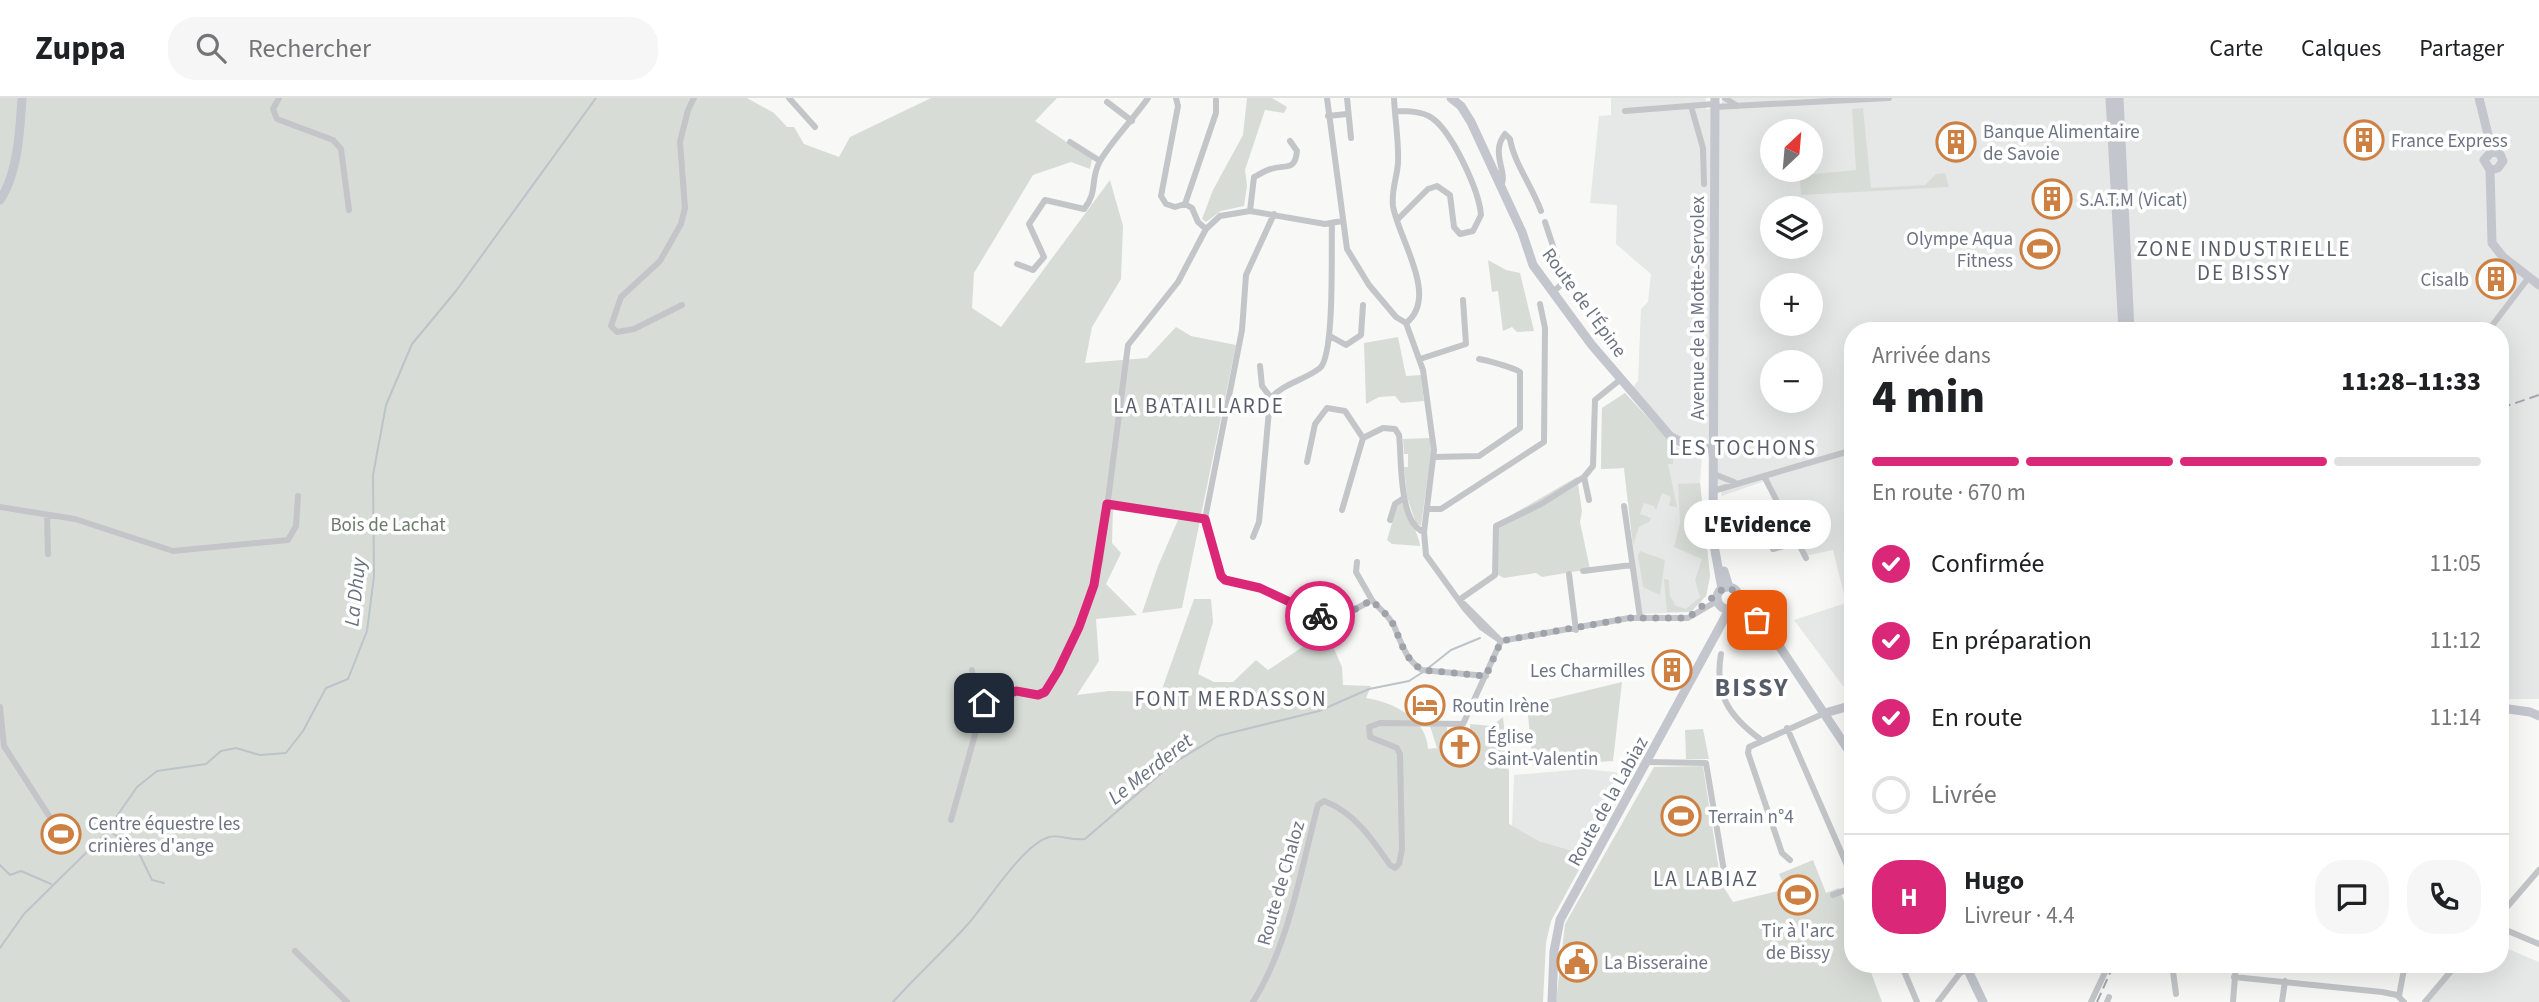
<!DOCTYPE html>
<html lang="fr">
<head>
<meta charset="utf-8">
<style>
	body { margin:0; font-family:"Source Sans 3",sans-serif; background:#f6f6f6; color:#202124; height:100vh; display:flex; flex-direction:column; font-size:26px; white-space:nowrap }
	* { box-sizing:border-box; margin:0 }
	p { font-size:23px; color:#757577 }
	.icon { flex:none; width:38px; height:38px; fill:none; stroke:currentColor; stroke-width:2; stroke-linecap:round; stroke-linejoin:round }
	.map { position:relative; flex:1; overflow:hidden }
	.details { position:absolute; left:1844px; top:224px; width:665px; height:651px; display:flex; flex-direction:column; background:#fff; border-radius:28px; box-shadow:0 7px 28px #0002 }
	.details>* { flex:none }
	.needle { width:46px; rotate:26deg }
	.tools { position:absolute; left:1760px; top:21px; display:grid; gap:14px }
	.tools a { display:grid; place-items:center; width:63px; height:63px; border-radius:50%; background:#fff; box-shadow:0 7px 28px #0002; font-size:35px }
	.pin { position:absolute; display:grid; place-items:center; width:60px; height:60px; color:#fff; margin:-30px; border-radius:14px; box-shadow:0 4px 10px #0006 }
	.courier { position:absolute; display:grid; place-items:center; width:70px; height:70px; margin:-35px; border:5px solid #db2777; border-radius:50%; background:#fff; color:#222; box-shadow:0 2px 9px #0007 }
	.bubble { position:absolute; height:49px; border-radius:24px; background:#fff; box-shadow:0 7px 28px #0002; font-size:23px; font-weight:800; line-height:49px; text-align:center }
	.headline em { font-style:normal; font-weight:800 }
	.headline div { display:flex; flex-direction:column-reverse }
	.headline { display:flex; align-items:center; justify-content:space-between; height:119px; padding:0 28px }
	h1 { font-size:46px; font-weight:800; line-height:52px }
	.bar { display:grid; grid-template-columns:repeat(4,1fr); gap:10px 7px; align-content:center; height:84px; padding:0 28px }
	.bar i { height:9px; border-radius:5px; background:#e0e0e0 }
	.bar .selected { background:#db2777 }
	.bar p { grid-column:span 4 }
	.line { display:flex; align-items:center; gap:18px; padding:0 28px; border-top:2px solid #e0e0e0 }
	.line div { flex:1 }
	.round { display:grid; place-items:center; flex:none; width:74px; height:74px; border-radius:28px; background:#f6f6f6 }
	ol { padding:0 28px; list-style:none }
	li { display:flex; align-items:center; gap:21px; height:77px }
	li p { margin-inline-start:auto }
	li .icon { padding:7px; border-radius:50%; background:#db2777; color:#fff; stroke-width:4 }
	li:last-child { color:#757577 }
	li i { width:38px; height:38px; border:4px solid #e0e0e0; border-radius:50% }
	header { display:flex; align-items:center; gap:42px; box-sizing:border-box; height:98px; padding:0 35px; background:#fff; border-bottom:2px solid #e0e0e0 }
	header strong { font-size:33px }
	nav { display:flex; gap:38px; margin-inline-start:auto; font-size:24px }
	.search { width:490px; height:63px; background:#f6f6f6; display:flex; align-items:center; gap:18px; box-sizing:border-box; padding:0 24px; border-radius:28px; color:#757577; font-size:26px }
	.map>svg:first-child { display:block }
	.built { fill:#e6e7e7; fill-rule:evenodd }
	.green { fill:#d7ddd6 }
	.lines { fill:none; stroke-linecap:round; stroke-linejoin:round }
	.stream { stroke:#bcc3c9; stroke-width:2 }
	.street { stroke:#c3c5c9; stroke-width:6 }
	.secondary { stroke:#c3c6cd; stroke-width:9 }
	.rail { stroke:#a4a8ae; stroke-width:2; stroke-dasharray:10 5; stroke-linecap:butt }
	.done { stroke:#9da2ab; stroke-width:7; stroke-dasharray:0 12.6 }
	.route { stroke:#db2777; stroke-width:9 }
	.labels { text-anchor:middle; stroke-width:7; stroke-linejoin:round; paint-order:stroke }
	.poi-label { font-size:19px; fill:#6c7483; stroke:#fff; text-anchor:start }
	.street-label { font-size:19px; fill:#6c7483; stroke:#fff }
	.park-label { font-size:19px; fill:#6a7b6a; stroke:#fff }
	.neighbourhood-label { font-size:21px; letter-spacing:2px; fill:#585e69; stroke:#fff }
	.water-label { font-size:21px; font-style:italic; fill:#67737f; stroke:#fff }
	.district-label { font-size:26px; font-weight:bold; letter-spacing:2px; fill:#585e69; stroke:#fff }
</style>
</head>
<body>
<header>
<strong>Zuppa</strong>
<div class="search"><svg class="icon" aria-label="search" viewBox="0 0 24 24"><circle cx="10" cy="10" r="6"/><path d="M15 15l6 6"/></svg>Rechercher</div>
<nav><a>Carte</a><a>Calques</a><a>Partager</a></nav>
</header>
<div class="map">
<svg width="2539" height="904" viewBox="0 0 2539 904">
	<rect width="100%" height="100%" fill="#f8f8f6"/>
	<path class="built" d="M1611,0H1706V11L1721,10L1722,0H2539V601H2501V233H1853V595L1849,596L1794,522L1846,505L1833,452L1805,458L1765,383L1722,398L1704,346L1676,338L1633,289L1638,283L1641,211L1648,204L1651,176L1616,146L1617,107L1590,105L1599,18L1611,17ZM1773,33H1811V72H1773ZM1773,110H1811V149H1773ZM1773,187H1811V226H1773ZM1773,264H1811V303H1773Z
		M1625,295L1666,343L1685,353L1702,357L1700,385L1710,478L1706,498L1691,514L1641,516L1624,370L1601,371L1602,310Z
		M1584,671L1634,676L1587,757L1539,743L1512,728L1514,677Z
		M2501,848L2539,864V904H2429L2460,866H2501Z"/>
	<path class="green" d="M0,0H747L774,15L787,29H794L804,46L839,59L850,39L931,0H1057L1035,23L1092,61L1090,71L1071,64L1033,77L974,175L972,210L1001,229L1110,82L1123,128L1121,181L1092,229L1085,265L1147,260L1176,229L1191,238L1236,247L1182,510L1142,515L1158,468L1181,415L1128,405L1113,409L1112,445L1121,455L1106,486L1137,517L1096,521L1099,563L1077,597L1109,593L1161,594L1194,501H1211L1213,524L1198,576L1214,584H1233L1256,562L1268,572L1304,548L1331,544L1342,569L1343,587L1371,588L1366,600C1392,604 1427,620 1428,651L1437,650L1430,628L1447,629V653L1461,659L1470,658V626L1492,628L1503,619L1509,674V726L1539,743L1587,757L1551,823L1546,845L1543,904H0Z
		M1247,0H1272L1287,9L1284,15L1265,12L1245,72L1247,88L1244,108L1221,113L1206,124L1202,121L1213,92L1243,37Z
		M1863,10L1871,90L1925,87L1936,76L1945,75L1949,89L1801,97L1800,81L1786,79L1785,72H1804V77L1856,72L1852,11Z
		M1488,162L1506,172L1520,175L1534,233L1517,234L1512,229L1503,233L1498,193L1492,194Z
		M1398,239L1406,278L1421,277L1424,303L1401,305L1395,298L1379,299L1366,306L1364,245Z
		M1625,295L1673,347V366H1668L1677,409L1669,408L1671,399L1662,395L1656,412L1654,408L1644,405L1640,416L1651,420L1650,423L1639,429L1633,447L1624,370L1601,371L1602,310Z
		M1430,340L1431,356L1421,428L1416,425L1407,399L1404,369H1408V356H1404L1403,341Z
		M1577,379L1582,413L1580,424L1590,471L1542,479L1536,475L1504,480L1494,475V427Z
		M1700,385L1710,478L1706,498L1691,514H1667L1664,481L1669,482L1670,498L1676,508L1686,511L1700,499L1695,482L1702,461L1674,449L1680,425L1678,386Z
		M1402,405C1406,414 1421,441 1420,448L1392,446L1387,442L1397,408Z
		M1640,453L1665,462L1660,497L1643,489L1638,458Z
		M1622,584L1613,663L1533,668L1527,607Z
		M1703,631L1709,661H1686L1685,632Z
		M1703,668L1721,785L1733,804L1786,791L1779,776L1813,762L1826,795L1839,790L1853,828V866H1868L1882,904H1556L1565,826L1654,669Z"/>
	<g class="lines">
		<path class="stream" d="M1427,571L1451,552L1480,540
			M107,731L139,755L152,782L164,785
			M0,767L10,777L21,773L51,786
			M0,850L24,816L103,738L137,689L157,673L206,666L221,653L236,650L260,657L286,655L303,633L326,590L348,581L367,533L374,478L373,377L386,307L412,246L456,193L596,0
			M893,904C917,877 944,853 968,826C987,805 1022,747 1049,739C1059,736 1071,743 1085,741L1172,666L1218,638L1319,613L1369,591L1409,583L1423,574"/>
		<path class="street" d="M279,0L273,11L277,21L333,42L341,51L349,112
			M789,0L815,29
			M1176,0L1178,8L1161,98L1166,106L1175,109L1185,106L1192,110L1198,124L1206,131
			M1327,0L1347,151L1369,187L1396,219L1406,225L1423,272L1434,352L1424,434L1426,457L1465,511L1481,529L1501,543
			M1347,0L1351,40
			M1394,0C1395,22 1399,44 1398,65C1397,80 1391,93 1393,108C1398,140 1440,199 1406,225
			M1725,0L1737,8
			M1107,4L1132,23
			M1691,8L1703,50L1704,86
			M1714,9L1889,0
			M1395,13C1407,13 1422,13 1432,20C1452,34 1479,92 1481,117L1473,133L1460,136L1454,129L1450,97L1437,88L1428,91L1398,121
			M1625,13L1714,6
			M1328,18L1347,16
			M1070,44L1100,63
			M1500,89C1510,76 1489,56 1505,36L1510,41C1514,65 1532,88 1541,113
			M1185,106L1216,15V2
			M1250,113L1254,79C1259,77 1265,72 1271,71C1285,66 1295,74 1297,53L1290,43
			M1274,116L1246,177L1242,232L1205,421L1221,478L1225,482L1260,490L1320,518L1339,520L1372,502C1379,511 1389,517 1394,528C1402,546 1405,561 1422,572L1486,578
			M1545,124L1563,178L1562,186L1553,194
			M1017,166L1033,172L1044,159L1029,126L1045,102L1084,111C1098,94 1090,83 1099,65C1108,47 1135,19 1148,0
			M682,207L634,231L617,234L611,228L621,199L660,163L681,126L685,110L680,44L688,12L694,0
			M2488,233L2529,179
			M1330,238L1346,247L1361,237L1363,207
			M1420,261L1466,246L1463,202
			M1260,268L1262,288L1271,300
			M1434,359L1479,358L1520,330V274C1515,270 1486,262 1479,261
			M1307,364L1315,326L1327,310L1345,313L1363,340L1383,330L1395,331L1399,337C1402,360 1398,425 1424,434
			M1714,376L1734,384
			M1764,378L1806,460
			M1584,379L1593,368L1595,302L1621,281
			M1713,393L1853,352
			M1107,406L1205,421
			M1624,408L1640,519
			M0,409L75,421L173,453L288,442L296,428L298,398
			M1427,411H1441L1544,344L1545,230L1540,206
			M1342,412L1363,340
			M47,417L48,456
			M1390,422L1395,406L1404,400
			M1746,422L1764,429L1787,422
			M1764,429L1773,451L1799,444
			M1253,439L1259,424L1270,301C1282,286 1305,282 1320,270C1335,256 1331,151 1332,126
			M1357,464L1356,474L1372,502
			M1583,473L1632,467
			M1569,476L1576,532
			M1459,502L1495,477L1496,428L1541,406L1584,379L1589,402
			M1464,506L1498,540
			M1501,543L1629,520H1688L1717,503
			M1721,556C1714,596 1729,618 1760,641
			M972,572L975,598L984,605L1015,593L1039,597L1045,594L1079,529L1100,464L1128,247L1178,184L1206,131L1220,118L1250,113L1325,126L1342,123
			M0,609L4,648L62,738
			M1787,630L1853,781
			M1648,664L1706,665L1724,773L1729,780
			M951,722L976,633L1001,599
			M1790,762L1782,755L1748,655L1749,649L1825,615
			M1833,797L1853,789
			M2501,816L2539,772
			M2501,830L2539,846
			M295,853L347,904
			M1901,866L1917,904
			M2172,866L2176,896
			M2234,879L2382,894L2397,897L2404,904
			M2399,898L2405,866
			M1253,904C1290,844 1300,774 1318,707L1324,703C1354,714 1373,742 1390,767L1395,770L1399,766L1402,751L1400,656L1397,650L1370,639L1369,629L1380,625L1463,626L1501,543
			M1938,904L1960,875L1968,871
			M2091,904L2109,866
			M2107,904L2109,899
			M2233,904L2236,866
			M2282,904L2285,883
			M2425,904L2457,866"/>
		<path class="secondary" d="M1451,0L1461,8L1471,24L1522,134L1533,167L1591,246L1670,338L1686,347L1715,352
			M1715,0L1713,442L1722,491
			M2110,0L2123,233
			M2119,0L2130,233
			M2479,0L2492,53
			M2490,72L2492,145L2503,159L2539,187
			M2490,72L2498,70L2503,63L2500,56L2492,53
			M2490,72L2484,62L2492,53
			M0,102C18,75 20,32 22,0
			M1724,473L1729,489
			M1717 500a11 11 0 1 1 22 0a11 11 0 1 1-22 0Z
			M1739,499L1760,519L1853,659
			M2501,610L2530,614L2539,618
			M1825,615L1853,607
			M1965,866L1983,904
			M1552,904L1554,853L1560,822L1729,512"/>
		<path class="rail" d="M2501,310L2539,297
			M2097,904L2114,866"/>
	</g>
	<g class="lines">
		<path class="done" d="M1320,518L1339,520L1372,502C1379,511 1389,517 1394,528C1402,546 1405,561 1422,572L1486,578L1501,543L1629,520H1688L1725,489L1736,493L1760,519V524L1757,522"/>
		<path class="route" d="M984,605L1016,593L1038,597L1045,594L1058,573L1079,529L1094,487L1107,406L1205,421L1221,478L1225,482L1260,490L1320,518"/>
	</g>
	<defs>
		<g id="building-ring" transform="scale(2.0125)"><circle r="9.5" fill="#fff" stroke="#cd8042" stroke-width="1.5"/><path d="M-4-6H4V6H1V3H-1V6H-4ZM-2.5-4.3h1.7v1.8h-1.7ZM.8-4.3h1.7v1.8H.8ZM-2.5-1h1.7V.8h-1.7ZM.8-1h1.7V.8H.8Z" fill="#cd8042"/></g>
		<g id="stadium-ring" transform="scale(2.0125)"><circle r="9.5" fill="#fff" stroke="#cd8042" stroke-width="1.5"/><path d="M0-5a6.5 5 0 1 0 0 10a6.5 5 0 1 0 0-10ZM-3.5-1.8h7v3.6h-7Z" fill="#cd8042"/></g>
		<g id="hotel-ring" transform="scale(2.0125)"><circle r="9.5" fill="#fff" stroke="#cd8042" stroke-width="1.5"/><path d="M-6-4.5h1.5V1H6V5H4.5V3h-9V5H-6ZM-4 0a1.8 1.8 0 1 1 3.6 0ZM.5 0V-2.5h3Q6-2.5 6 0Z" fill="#cd8042"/></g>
		<g id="church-ring" transform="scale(2.0125)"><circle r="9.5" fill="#fff" stroke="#cd8042" stroke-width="1.5"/><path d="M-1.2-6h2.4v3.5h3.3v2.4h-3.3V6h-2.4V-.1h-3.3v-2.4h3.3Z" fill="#cd8042"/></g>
		<g id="civic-ring" transform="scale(2.0125)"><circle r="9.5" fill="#fff" stroke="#cd8042" stroke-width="1.5"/><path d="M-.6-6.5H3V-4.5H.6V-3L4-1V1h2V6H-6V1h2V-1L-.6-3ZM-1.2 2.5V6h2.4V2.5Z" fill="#cd8042"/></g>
	</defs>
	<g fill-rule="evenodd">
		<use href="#building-ring" x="2364" y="42"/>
		<use href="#building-ring" x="1956" y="44"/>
		<use href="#building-ring" x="2052" y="101"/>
		<use href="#stadium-ring" x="2040" y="151"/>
		<use href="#building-ring" x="2496" y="181"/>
		<use href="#building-ring" x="1672" y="572"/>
		<use href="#hotel-ring" x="1425" y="607"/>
		<use href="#church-ring" x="1460" y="649"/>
		<use href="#stadium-ring" x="1681" y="718"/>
		<use href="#stadium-ring" x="61" y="736"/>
		<use href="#stadium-ring" x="1798" y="797"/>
		<use href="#civic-ring" x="1577" y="864"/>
	</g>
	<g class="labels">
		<g class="poi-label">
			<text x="1983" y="40">Banque Alimentaire<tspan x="1983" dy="22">de Savoie</tspan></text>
			<text x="2391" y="49">France Express</text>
			<text x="2079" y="108">S.A.T.M (Vicat)</text>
			<text x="2013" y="147" text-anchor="end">Olympe Aqua<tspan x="2013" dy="22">Fitness</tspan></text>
			<text x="2469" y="188" text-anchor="end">Cisalb</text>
			<text x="1645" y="579" text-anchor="end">Les Charmilles</text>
			<text x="1452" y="614">Routin Irène</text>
			<text x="1487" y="645">Église<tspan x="1487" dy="22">Saint-Valentin</tspan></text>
			<text x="1708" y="725">Terrain n°4</text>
			<text x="88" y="732">Centre équestre les<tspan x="88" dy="22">crinières d'ange</tspan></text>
			<text x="1798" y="839" text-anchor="middle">Tir à l'arc<tspan x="1798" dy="22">de Bissy</tspan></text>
			<text x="1604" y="871">La Bisseraine</text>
		</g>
		<g class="street-label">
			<text transform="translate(1585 204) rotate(54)" y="7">Route de l'Épine</text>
			<text transform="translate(1697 210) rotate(-90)" y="7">Avenue de la Motte-Servolex</text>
			<text transform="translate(1607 703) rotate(-61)" y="7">Route de la Labiaz</text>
			<text transform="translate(1280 785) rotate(-74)" y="7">Route de Chaloz</text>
		</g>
		<g class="park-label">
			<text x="388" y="433">Bois de Lachat</text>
		</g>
		<g class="neighbourhood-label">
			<text x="2244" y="158">ZONE INDUSTRIELLE<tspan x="2244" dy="24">DE BISSY</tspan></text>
			<text x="1199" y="315">LA BATAILLARDE</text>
			<text x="1743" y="357">LES TOCHONS</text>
			<text x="1231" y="608">FONT MERDASSON</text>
			<text x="1706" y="788">LA LABIAZ</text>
		</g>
		<g class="water-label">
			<text transform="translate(355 494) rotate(-84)" y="7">La Dhuy</text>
			<text transform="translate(1150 671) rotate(-38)" y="7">Le Merderet</text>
		</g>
		<g class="district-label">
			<text x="1752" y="598">BISSY</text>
		</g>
	</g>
</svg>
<div class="tools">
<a><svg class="needle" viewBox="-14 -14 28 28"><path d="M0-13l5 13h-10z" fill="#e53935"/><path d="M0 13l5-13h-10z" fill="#757577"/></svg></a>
<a><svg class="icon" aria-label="layers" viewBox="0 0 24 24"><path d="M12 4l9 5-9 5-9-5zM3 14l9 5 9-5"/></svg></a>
<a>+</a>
<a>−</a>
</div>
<div class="pin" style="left:1757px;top:522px;background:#ea580c"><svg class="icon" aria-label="bag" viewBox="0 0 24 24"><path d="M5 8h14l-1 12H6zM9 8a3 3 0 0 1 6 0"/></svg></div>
<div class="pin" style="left:984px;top:605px;background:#1f2937"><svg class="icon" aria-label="home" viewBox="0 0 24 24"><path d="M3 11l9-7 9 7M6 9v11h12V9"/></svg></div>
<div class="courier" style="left:1320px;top:518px"><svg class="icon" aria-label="bike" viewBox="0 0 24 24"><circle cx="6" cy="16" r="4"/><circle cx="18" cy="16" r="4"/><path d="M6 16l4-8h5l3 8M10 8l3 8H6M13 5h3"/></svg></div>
<div class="bubble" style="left:1684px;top:402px;width:147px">L'Evidence</div>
<section class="details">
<div class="headline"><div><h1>4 min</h1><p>Arrivée dans</p></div><em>11:28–11:33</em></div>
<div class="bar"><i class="selected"></i><i class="selected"></i><i class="selected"></i><i></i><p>En route · 670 m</p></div>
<ol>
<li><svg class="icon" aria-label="check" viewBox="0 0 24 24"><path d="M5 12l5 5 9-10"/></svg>Confirmée<p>11:05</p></li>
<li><svg class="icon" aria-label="check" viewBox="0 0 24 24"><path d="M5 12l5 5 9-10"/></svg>En préparation<p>11:12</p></li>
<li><svg class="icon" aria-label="check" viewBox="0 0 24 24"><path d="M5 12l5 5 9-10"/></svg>En route<p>11:14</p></li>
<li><i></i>Livrée</li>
</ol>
<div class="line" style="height:126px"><b class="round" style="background:#db2777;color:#fff">H</b><div><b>Hugo</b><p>Livreur · 4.4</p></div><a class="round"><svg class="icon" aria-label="chat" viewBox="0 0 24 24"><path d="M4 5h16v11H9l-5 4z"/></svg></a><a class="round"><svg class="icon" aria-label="phone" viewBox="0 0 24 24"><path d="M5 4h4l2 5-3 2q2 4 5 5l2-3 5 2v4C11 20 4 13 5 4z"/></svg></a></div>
</section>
</div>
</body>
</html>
